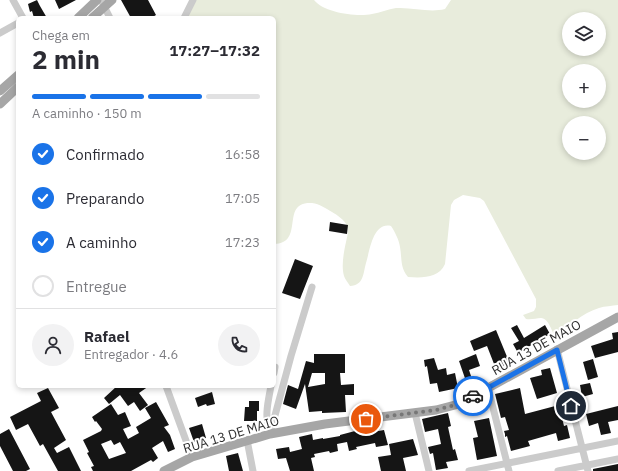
<!DOCTYPE html>
<html lang="pt">
<head>
<meta charset="utf-8">
<style>
	body { margin:0; font-family:"IBM Plex Sans",sans-serif; background:#f2f2f3; color:#2b2b33; height:100vh; display:flex; flex-direction:column; font-size:15px; white-space:nowrap }
	* { box-sizing:border-box; margin:0 }
	p { font-size:13px; color:#7c7c81 }
	.icon { flex:none; width:22px; height:22px; fill:none; stroke:currentColor; stroke-width:2; stroke-linecap:round; stroke-linejoin:round }
	.map { position:relative; flex:1; overflow:hidden }
	.drawer { position:absolute; left:16px; top:16px; width:260px; height:372px; display:flex; flex-direction:column; background:#fff; border-radius:6px; box-shadow:0 2px 6px #0003 }
	.drawer>* { flex:none }
	.fabs { position:absolute; left:562px; top:12px; display:grid; gap:8px }
	.fabs a { display:grid; place-items:center; width:44px; height:44px; border-radius:50%; background:#fff; box-shadow:0 2px 6px #0003; font-size:20px }
	.pin { position:absolute; display:grid; place-items:center; width:34px; height:34px; color:#fff; margin:-17px; border:2px solid #fff; border-radius:50%; box-shadow:0 1px 4px #0007 }
	.courier { position:absolute; display:grid; place-items:center; width:40px; height:40px; margin:-20px; border:3px solid #1a73e8; border-radius:50%; background:#fff; color:#222; box-shadow:0 1px 5px #0007 }
	.head em { font-style:normal; font-weight:700 }
	.head div { display:flex; flex-direction:column-reverse }
	.head { display:flex; align-items:center; justify-content:space-between; height:68px; padding:0 16px }
	h1 { font-size:26px; font-weight:700; line-height:30px }
	.bar { display:grid; grid-template-columns:repeat(4,1fr); gap:6px 4px; align-content:center; height:48px; padding:0 16px }
	.bar i { height:5px; border-radius:3px; background:#e1e1e2 }
	.bar .current { background:#1a73e8 }
	.bar p { grid-column:span 4 }
	.line { display:flex; align-items:center; gap:10px; padding:0 16px; border-top:1px solid #e1e1e2 }
	.line div { flex:1 }
	.round { display:grid; place-items:center; flex:none; width:42px; height:42px; border-radius:21px; background:#f2f2f3 }
	ol { padding:0 16px; list-style:none }
	li { display:flex; align-items:center; gap:12px; height:44px }
	li p { margin-inline-start:auto }
	li .icon { padding:4px; border-radius:50%; background:#1a73e8; color:#fff; stroke-width:4 }
	li:last-child { color:#7c7c81 }
	li i { width:22px; height:22px; border:2px solid #e1e1e2; border-radius:50% }
	.map>svg:first-child { display:block }
	.green { fill:#e8ecdc; fill-rule:evenodd }
	.building { fill:#151515; fill-rule:evenodd }
	.lines { fill:none; stroke-linecap:round; stroke-linejoin:round }
	.minor { stroke:#cbcbcb; stroke-width:7 }
	.major { stroke:#a6a6a6; stroke-width:9 }
	.done { stroke:#777; stroke-width:4; stroke-dasharray:0 7.2 }
	.route { stroke:#1a73e8; stroke-width:5 }
	.labels { text-anchor:middle; stroke-width:4; stroke-linejoin:round; paint-order:stroke }
	.street-label { font-size:13px; fill:#2e2e2e; stroke:#fff }
</style>
</head>
<body>
<div class="map">
<svg width="618" height="471" viewBox="0 0 618 471">
	<rect width="100%" height="100%" fill="#fff"/>
	<path class="green" d="M191,0H314C324,13 357,17 372,14C380,13 388,9 396,8C413,7 429,13 445,9L451,0H618V305C612,306 605,306 599,308C583,313 567,326 556,338C552,333 549,318 541,318C536,318 532,320 526,319L523,315L534,311L536,307V299L484,201L480,198L463,195L454,200L451,205L445,264C439,278 423,278 408,277C400,268 402,258 400,247C399,240 395,232 391,226C373,222 370,250 366,263C363,274 364,285 350,286C348,283 345,279 344,276C341,266 344,251 346,242C347,237 349,231 347,226C345,220 337,215 332,212C325,208 320,204 312,203C279,201 306,243 274,244V18H184ZM569,19H599V49H569ZM569,71H599V101H569ZM569,123H599V153H569Z"/>
	<path class="building" d="M37,0L40,6L47,18H34L32,11L30,12L28,4Z
		M55,0H76L59,9Z
		M121,0H148L156,15L151,18H131Z
		M330,222L348,225L347,234L329,231Z
		M295,259L313,266L300,299L282,293Z
		M517,325L524,338L545,325L550,334L518,353L513,344L519,341L511,328Z
		M496,330L510,364L496,369L487,346L474,351L470,341Z
		M618,332V352L595,358L591,346L613,339L612,333Z
		M314,354H345V373H340L341,385L354,384V395H345L346,412L322,413V411L309,412L305,384L296,409L283,404L288,385L298,389L306,361L314,363ZM312,373H325V384L308,387Z
		M476,354L480,366L469,370L474,385L468,387L459,361Z
		M434,358L438,370L446,368L447,375L455,373L458,388L439,392L437,383L430,384L427,366L425,367L424,360Z
		M593,359L598,377L588,380L583,362Z
		M550,368L557,393L537,399L530,378L542,375L541,370Z
		M590,383L593,394L582,397L580,385Z
		M117,386H149L139,393L148,405L140,411L134,402L128,406L120,395L109,404L104,398Z
		M48,388L59,408L51,412L66,440L54,448L57,453L69,447L81,471H58L43,444L40,446L28,424L16,430L10,417L41,401L37,393Z
		M520,388L525,414L559,405L564,426L567,425L570,438L558,441L556,433L528,441L530,446L511,451L507,436L505,437V434L504,431L509,430L505,417L501,418L495,394Z
		M212,392L215,404L207,406L206,404L198,407L195,398Z
		M249,401H259V411H257V421H244L245,407H249Z
		M156,402L169,425L164,427L170,435L175,449L168,452L163,441L152,448L158,458L153,462L151,460L131,471H93L91,467L94,466L87,453L89,452L83,440L101,431L102,429L96,421L95,422L92,417L111,404L118,415L125,412L131,426L123,429L128,439L139,433L136,427L151,418L145,408ZM111,440L114,445L120,442L126,453L109,459L101,444Z
		M618,406V420L608,422L611,433L601,435L598,423L589,426L586,414Z
		M448,413L451,426L448,427L453,450L455,449L458,460L446,462L448,468L436,470L433,453L430,454L428,447L441,444L438,429L425,432L422,419Z
		M489,418L497,456L477,460L473,438L478,437L474,421Z
		M202,424L206,438L194,442L189,428Z
		M366,427L367,433L384,430L388,445L376,447L375,443L356,447L357,449L349,451L347,442L337,444L338,451L330,453L329,451L314,454L315,457L311,458L314,471H290L286,458L278,459L276,449L289,447L290,452L302,449L299,437L312,434L313,440L323,438V439L340,436V435L355,431V429Z
		M9,429L30,469L26,471H13L0,446V434Z
		M413,439L418,455L403,458L406,471H381L378,457L391,455L389,444Z
		M238,453L243,471H229L226,456Z
		M618,464V471H593V469Z"/>
	<g class="lines">
		<path class="minor" d="M13,0L23,18
			M101,0L110,18
			M184,18L193,0
			M0,33L18,23
			M557,349L588,471
			M274,373L275,367
			M166,386L192,457
			M488,388L509,471
			M415,413L429,471
			M270,433C264,417 268,402 271,386
			M270,434L291,356L312,287
			M247,440L253,471
			M469,471L618,441
			M558,471L618,459"/>
		<path class="major" d="M78,18L97,0
			M92,18L112,0
			M0,91L18,75
			M0,104L18,87
			M164,471L192,457L270,434L325,424L436,410L455,405L488,388L618,317"/>
	</g>
	<g class="lines">
		<path class="done" d="M366,419L436,410L455,405L473,396"/>
		<path class="route" d="M473,396L557,350L571,406"/>
	</g>
	<g class="labels">
		<g class="street-label">
			<text transform="translate(536 347) rotate(-29)" y="5">RUA 13 DE MAIO</text>
			<text transform="translate(231 434) rotate(-17)" y="5">RUA 13 DE MAIO</text>
		</g>
	</g>
</svg>
<div class="fabs">
<a><svg class="icon" aria-label="layers" viewBox="0 0 24 24"><path d="M12 4l9 5-9 5-9-5zM3 14l9 5 9-5"/></svg></a>
<a>+</a>
<a>−</a>
</div>
<div class="pin" style="left:366px;top:419px;background:#ea580c"><svg class="icon" aria-label="bag" viewBox="0 0 24 24"><path d="M5 8h14l-1 12H6zM9 8a3 3 0 0 1 6 0"/></svg></div>
<div class="pin" style="left:571px;top:406px;background:#1f2937"><svg class="icon" aria-label="home" viewBox="0 0 24 24"><path d="M3 11l9-7 9 7M6 9v11h12V9"/></svg></div>
<div class="courier" style="left:473px;top:396px"><svg class="icon" aria-label="car" viewBox="0 0 24 24"><path d="M5 17H2v-5l4-1 3-4h7l3 4 3 1v5h-3M9 17h6M6 11h13"/><circle cx="7" cy="17" r="2"/><circle cx="17" cy="17" r="2"/></svg></div>
<section class="drawer">
<div class="head"><div><h1>2 min</h1><p>Chega em</p></div><em>17:27–17:32</em></div>
<div class="bar"><i class="current"></i><i class="current"></i><i class="current"></i><i></i><p>A caminho · 150 m</p></div>
<ol>
<li><svg class="icon" aria-label="check" viewBox="0 0 24 24"><path d="M5 12l5 5 9-10"/></svg>Confirmado<p>16:58</p></li>
<li><svg class="icon" aria-label="check" viewBox="0 0 24 24"><path d="M5 12l5 5 9-10"/></svg>Preparando<p>17:05</p></li>
<li><svg class="icon" aria-label="check" viewBox="0 0 24 24"><path d="M5 12l5 5 9-10"/></svg>A caminho<p>17:23</p></li>
<li><i></i>Entregue</li>
</ol>
<div class="line" style="height:72px"><a class="round"><svg class="icon" aria-label="person" viewBox="0 0 24 24"><circle cx="12" cy="8" r="4"/><path d="M4 21q1-7 8-7t8 7"/></svg></a><div><b>Rafael</b><p>Entregador · 4.6</p></div><a class="round"><svg class="icon" aria-label="phone" viewBox="0 0 24 24"><path d="M5 4h4l2 5-3 2q2 4 5 5l2-3 5 2v4C11 20 4 13 5 4z"/></svg></a></div>
</section>
</div>
</body>
</html>
